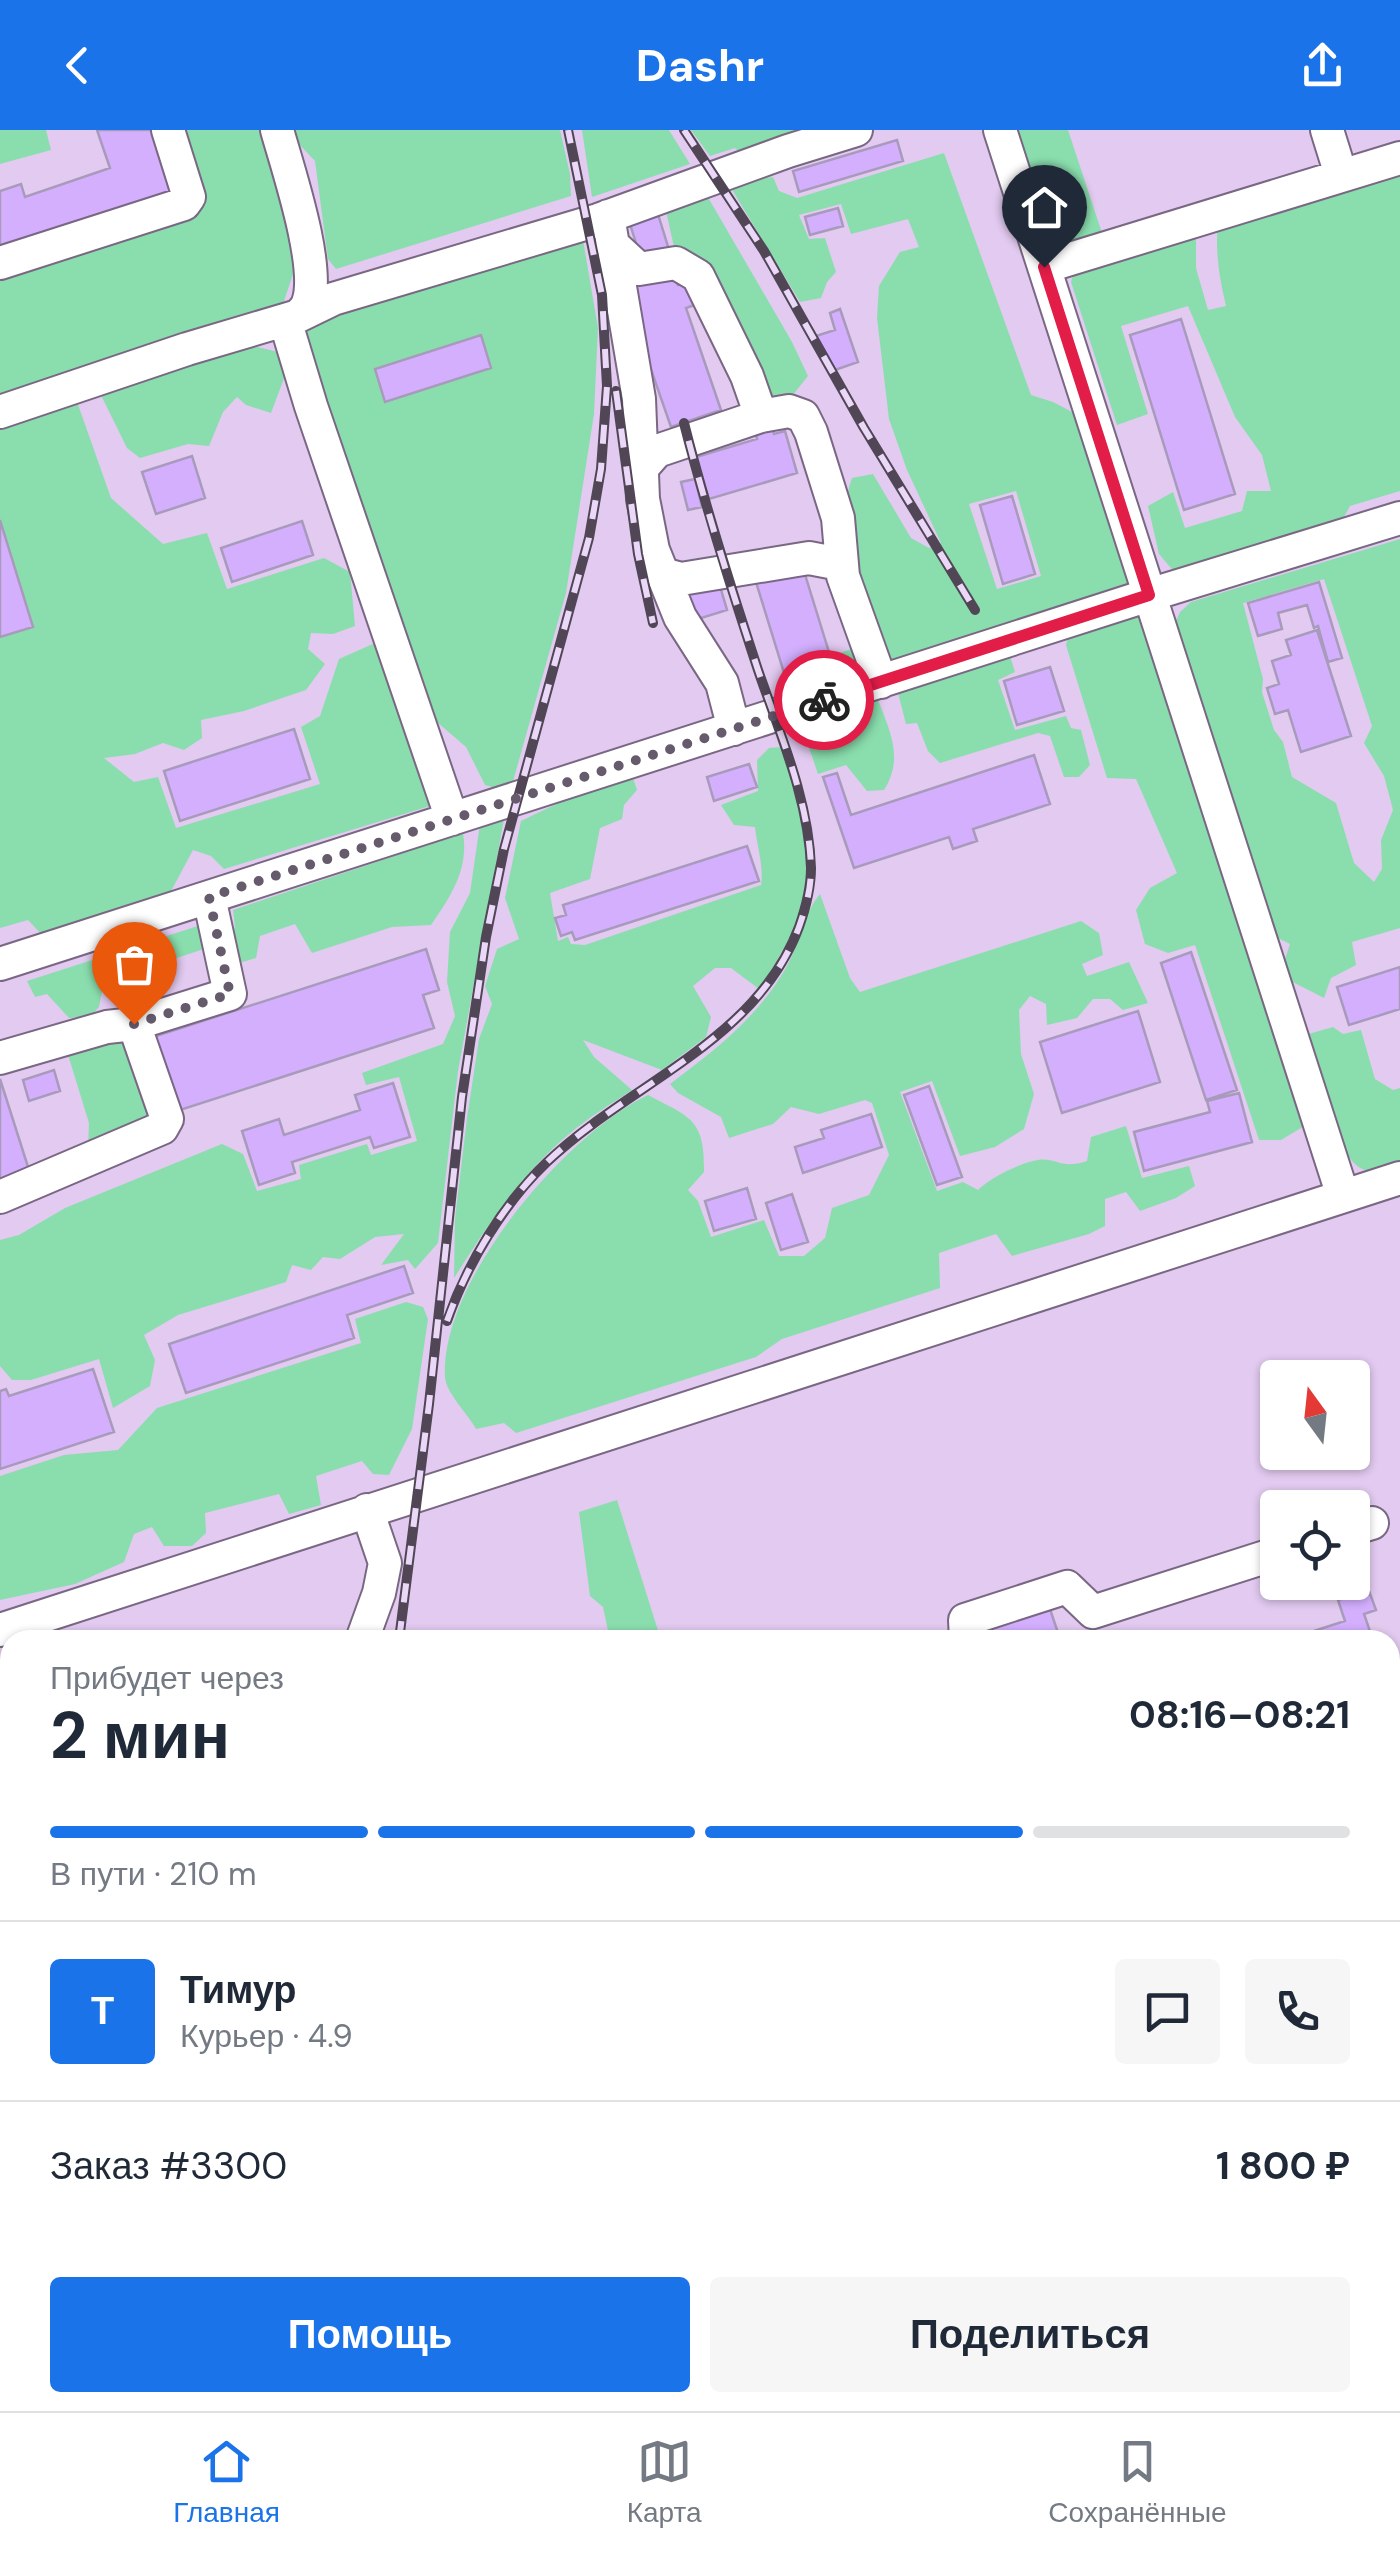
<!DOCTYPE html>
<html lang="ru">
<head>
<meta charset="utf-8">
<style>
	body { margin:0; font-family:"DM Sans",sans-serif; background:#f6f6f7; color:#1f2937; height:100vh; display:flex; flex-direction:column; font-size:38px; white-space:nowrap }
	* { box-sizing:border-box; margin:0 }
	p { font-size:32px; color:#747a83 }
	.icon { flex:none; width:55px; height:55px; fill:none; stroke:currentColor; stroke-width:2; stroke-linecap:round; stroke-linejoin:round }
	.map { position:relative; flex:1; overflow:hidden }
	.side { position:absolute; left:0px; top:1500px; width:1400px; height:782px; display:flex; flex-direction:column; background:#fff; border-radius:30px 30px 0 0; box-shadow:0 2px 8px #0004 }
	.side>* { flex:none }
	.needle { width:65px; rotate:345deg }
	.fabs { position:absolute; left:1260px; top:1230px; display:grid; gap:20px }
	.fabs a { display:grid; place-items:center; width:110px; height:110px; border-radius:10px; background:#fff; box-shadow:0 2px 8px #0004; font-size:50px }
	.pin { position:absolute; display:grid; place-items:center; width:85px; height:85px; color:#fff; margin:-102px -42px; border-radius:50% 50% 50% 0; rotate:-45deg; box-shadow:0 0 10px #0007 }
	.pin .icon { rotate:45deg }
	.courier { position:absolute; display:grid; place-items:center; width:100px; height:100px; margin:-50px; border:8px solid #e11d48; border-radius:50%; background:#fff; color:#222; box-shadow:0 2px 12px #0007 }
	.head em { font-style:normal; font-weight:700 }
	.head div { display:flex; flex-direction:column-reverse }
	.head { display:flex; align-items:center; justify-content:space-between; height:170px; padding:0 50px }
	h1 { font-size:65px; font-weight:700; line-height:75px }
	.bar { display:grid; grid-template-columns:repeat(4,1fr); gap:15px 10px; align-content:center; height:120px; padding:0 50px }
	.bar i { height:12px; border-radius:8px; background:#e0e1e3 }
	.bar .current { background:#1a73e8 }
	.bar p { grid-column:span 4 }
	.line { display:flex; align-items:center; gap:25px; padding:0 50px; border-top:2px solid #e0e1e3 }
	.line div { flex:1 }
	.round { display:grid; place-items:center; flex:none; width:105px; height:105px; border-radius:10px; background:#f6f6f7 }
	.primary-button { display:flex; gap:20px; margin-top:auto; padding:20px 50px }
	.primary-button a { flex:1; height:115px; border-radius:10px; background:#1a73e8; color:#fff; font-size:40px; font-weight:700; line-height:115px; text-align:center }
	.primary-button a+a { background:#f6f6f7; color:#1f2937 }
	header { display:flex; justify-content:space-between; align-items:center; height:130px; padding:0 50px; background:#1a73e8; color:#fff; font-size:45px; font-weight:700 }
	.menu { display:flex; justify-content:space-around; align-items:center; height:140px; border-top:2px solid #e0e1e3; background:#fff; font-size:28px; color:#747a83 }
	.menu a { display:grid; justify-items:center; gap:5px }
	.menu .current { color:#1a73e8 }
	.map>svg:first-child { display:block }
	.built { fill:#e2caf0; fill-rule:evenodd }
	.green { fill:#8adeae; fill-rule:evenodd }
	.building { fill:#d3affe; stroke:#a89aba; stroke-width:2.5 }
	.lines { fill:none; stroke-linecap:round; stroke-linejoin:round }
	.minor-casing { stroke:#796783; stroke-width:36 }
	.minor { stroke:#fff; stroke-width:32 }
	.rail-casing { stroke:#504656; stroke-width:10 }
	.rail { stroke:#ebd7f7; stroke-width:6; stroke-dasharray:19; stroke-linecap:butt }
	.done { stroke:#665a6d; stroke-width:10; stroke-dasharray:0 18 }
	.route { stroke:#e11d48; stroke-width:12 }
</style>
</head>
<body>
<header><svg class="icon" aria-label="back" viewBox="0 0 24 24"><path d="M15 5l-7 7 7 7"/></svg>Dashr<svg class="icon" aria-label="share" viewBox="0 0 24 24"><path d="M12 15V3M7 8l5-5 5 5M5 13v7h14v-7"/></svg></header>
<div class="map">
<svg width="1400" height="2281" viewBox="0 0 1400 2281">
	<rect width="100%" height="100%" fill="#ebd7f7"/>
	<path class="built" d="M0,0H1400V2281H0ZM1278,1248H1352V1322H1278ZM1278,1378H1352V1452H1278ZM10,1510H1390V2272H10Z"/>
	<path class="green" d="M0,0H46L51,20L0,34Z
		M176,0H264L289,85L295,138L283,174L0,268V143Z
		M293,0H560L570,44L571,66L336,139L328,129L315,31L297,12Z
		M582,0H669L690,34L592,67Z
		M691,0H828L743,25L735,18L710,26Z
		M1015,0H1068L1102,103L1073,111L1049,102Z
		M944,23L1031,265L1053,272L1078,285L1129,437L1130,462L795,572L786,550L836,533V524L873,512C860,467 834,393 852,348L873,344L911,408L929,418L941,413L907,340L889,289L877,188L879,156L900,122L919,117L908,89L851,104L841,74L799,85L809,109L825,108L836,142L827,152L821,168L800,172L728,53L773,47L779,61L797,68ZM1016,361L1041,446L997,459L969,374Z
		M1400,33V361L1350,376L1339,396L1176,444L1159,424L1148,376L1173,362L1185,398L1242,381L1247,361H1271L1262,325L1235,287L1188,176L1121,196L1148,284L1117,295L1071,152L1076,135L1196,105V138L1208,180L1226,176C1219,147 1215,121 1218,90Z
		M702,57L792,212L808,246L792,266L773,274L676,126L664,72Z
		M582,104L598,198L594,284L566,463L510,662L485,655L466,617L430,586L382,457L301,195Z
		M240,213L287,224L286,243L271,283L246,275L237,267L223,282L209,316L188,314L140,328L127,318L98,259Z
		M75,266L111,368L163,414L207,403L227,459L324,428L350,442L355,496L333,504L311,503L308,519L325,534L306,560L244,581L201,590L202,608L184,620L163,613L135,624L104,628L134,652L158,647L176,698L320,654L301,597L320,586L339,529L375,513L428,657L430,676L224,739L211,726L193,720L170,763L44,807L28,790L0,798V291Z
		M1400,409V798L1352,812L1356,835L1331,848L1324,868L1285,848L1284,832L1290,814L1274,806L1175,493L1180,482L1191,472ZM1324,449L1372,596L1364,613L1384,646L1393,680L1381,710L1382,739L1374,752L1354,733L1336,673L1292,647L1283,612L1274,600L1262,562L1263,549L1243,473Z
		M1143,478L1306,995L1281,1010H1259L1195,815L1168,823L1145,814L1136,780L1150,758L1177,743L1136,649L1107,648L1066,515L1069,504Z
		M1010,526L1015,542L998,550L1015,600L1066,586L1071,598L1081,600L1090,635L1079,647H1064L1050,606L1038,603L940,633L928,621L917,593L906,594L898,563Z
		M878,570C890,601 904,629 884,660L867,661L846,635L818,644L802,597Z
		M781,617C795,657 814,727 804,769C798,798 775,835 759,859L731,838H715L693,856L711,887L706,907L662,940L583,910L594,927L632,960C611,974 589,987 569,1004C521,1044 487,1096 454,1148L455,1089L467,988L479,909L492,874L485,856L497,819L519,809L505,768L521,691L571,667L633,648L637,660L624,675L622,689L600,698L590,749L550,763L558,811L568,807L571,814L585,815L761,755C764,737 757,716 755,697L734,695L721,675L758,661L757,630L769,618Z
		M504,689L458,941L438,1113L415,1139L408,1130L381,1135L404,1104L375,1107L340,1129L323,1127L311,1140L292,1135L286,1152L178,1185L144,1205L155,1230L150,1256L113,1278L99,1229L31,1250H12L0,1236V1110L19,1105L65,1078L222,1014L243,1024L257,1061L301,1049L299,1035L367,1014L371,1025L417,1011L399,947L366,955L362,943L443,914L455,886L447,852L450,802L470,763L480,694Z
		M463,703C469,739 451,766 431,795L392,797L312,823L295,794L260,806L256,828L239,833L230,811L235,797L233,780Z
		M820,764L850,848L860,862L1081,791L1099,803L1103,825L1082,834L1087,846L1129,832L1148,873L1123,880L1110,869H1093L1077,888L1047,895L1046,874L1030,866L1019,880L1021,924L1034,964L1024,999L995,1017L960,1026L932,951L900,962L937,1061L963,1052L978,1060C991,1047 1020,1033 1038,1030C1056,1027 1061,1040 1087,1031L1091,1007L1126,996L1142,1048L1189,1036L1195,1056L1176,1068L1140,1081L1126,1062L1105,1069V1096L1089,1104L1012,1126L996,1104L939,1123L940,1158L782,1209L756,1227L516,1303L504,1293L476,1299C468,1284 446,1263 445,1247C440,1151 566,1004 648,965C691,988 705,989 704,1042L688,1060L698,1071L711,1107L764,1090L779,1126H804L825,1108L832,1078L869,1065L889,1025L872,973L865,970L819,984L791,977L773,994L729,1008L721,987L678,963L670,954C715,920 761,885 788,834C800,812 804,783 820,764Z
		M204,794L213,816L104,852L99,877L91,886L69,888L47,864L35,867L27,851Z
		M1333,897L1343,904L1361,900L1375,949L1393,960L1400,958V1038C1371,1042 1360,1047 1344,1019L1305,905Z
		M124,903L156,987L88,1019L89,993L65,915Z
		M406,1172L423,1177L428,1189L412,1299L389,1345L373,1344L362,1331L316,1346L321,1375L289,1384L279,1364L205,1383L206,1403L192,1416H164L152,1397L134,1404L124,1432L75,1454L0,1470V1346L64,1325L118,1320L157,1278L361,1213L355,1189Z
		M617,1370L661,1510H610L603,1477L590,1466L579,1382Z
		M244,2273V2272L291,2273L289,2281H237Z
		M333,2273V2272L532,2273L519,2281H326Z
		M703,2273V2272L785,2273L782,2281H700Z
		M1079,2273V2272L1180,2273H1157L1156,2281H1076Z"/>
	<path class="building" d="M97,0H160L181,63L115,86L113,80L0,118V61L21,54L25,67L110,38Z
		M897,10L903,31L799,62L793,41Z
		M838,78L843,96L810,105L805,87Z
		M657,81L670,123L642,132L629,91Z
		M673,142L678,155L692,151L700,173L686,178L721,280L671,297L623,159Z
		M840,179L858,232L835,240L816,206L835,200L830,183Z
		M1181,189L1235,364L1184,380L1130,205Z
		M481,205L491,238L385,272L375,239Z
		M771,293L774,304L785,301L797,343L709,369L696,327L757,309L754,298Z
		M192,326L205,368L156,384L142,342Z
		M695,349L702,377L688,380L681,352Z
		M1012,366L1035,444L1003,454L980,375Z
		M0,390L33,497L0,507Z
		M302,391L313,425L232,452L221,418Z
		M803,438L832,532L785,546L756,452Z
		M717,446L727,480L695,490L685,455Z
		M1319,452L1342,528L1328,532L1318,496L1314,498L1307,475L1278,483L1282,499L1258,506L1248,473Z
		M1317,500L1351,606L1301,622L1288,580L1275,584L1267,558L1279,554L1272,531L1291,525L1286,510Z
		M1050,537L1064,581L1017,595L1004,551Z
		M294,599L310,649L180,691L164,641Z
		M1034,625L1050,674L973,699L977,711L953,719L949,707L854,738L823,647L837,643L851,685Z
		M749,634L757,657L714,671L707,647Z
		M747,716L759,751L575,810L572,802L561,806L555,788L566,785L563,775Z
		M426,819L439,860L423,865L434,898L177,981L153,907Z
		M1191,822L1237,960L1206,970L1161,833Z
		M1400,837V879L1349,895L1337,857Z
		M1138,881L1160,952L1062,983L1040,912Z
		M54,940L60,961L29,971L23,950Z
		M0,949L29,1040L0,1049Z
		M393,953L410,1007L374,1018L370,1007L292,1032L295,1043L259,1055L242,1001L279,989L284,1005L360,980L355,965Z
		M929,956L962,1047L937,1055L904,965Z
		M1239,963L1252,1012L1144,1041L1134,1002L1210,982L1207,971Z
		M871,984L882,1017L803,1043L795,1017L824,1008L821,1000Z
		M747,1058L756,1089L714,1101L705,1071Z
		M792,1064L808,1112L781,1120L766,1073Z
		M404,1136L413,1163L347,1185L354,1208L186,1263L169,1214Z
		M93,1239L114,1302L0,1339V1261L6,1259L9,1266Z
		M1369,1461L1376,1480L1364,1484L1373,1510H1286L1345,1491L1338,1470Z
		M1048,1473L1059,1506L1045,1510H981L976,1496Z
		M1400,1719V1818L1390,1821V1722Z
		M1400,1901V2008L1390,1975V1904Z"/>
	<g class="lines">
		<g class="minor-casing">
			<path id="minor" d="M1000,0L1343,1066
				M1327,0L1341,45
				M608,86L639,269L643,369L653,420L680,487L722,553L734,599
				M612,114L639,139L676,133L698,146L747,246L761,286
				M0,133L184,74L189,67L168,0
				M1044,137L1400,28
				M298,186L333,169L598,90L788,21L856,0
				M285,190L311,276L452,689
				M0,282L187,219L298,186C302,182 306,179 308,173C321,137 288,39 277,0
				M642,338L657,321L761,286L789,281L803,286L811,302L838,388L843,446L881,552
				M662,444L681,449L809,428L840,434
				M0,834L1149,465L1400,388
				M0,928L107,897L134,894
				M0,1067L162,998L167,989L134,894L230,864L209,767
				M1352,1399L1372,1393
				M0,1500L1400,1048
				M362,1510L379,1463L385,1433L367,1380
				M966,1510L965,1490L1067,1457L1093,1482L1278,1423
				M1390,1880L1400,1877
				M1390,2141L1400,2175
				M1295,2272L1297,2281
				M577,2281L584,2272"/>
		</g>
		<use href="#minor" class="minor"/>
		<g class="rail-casing">
			<path id="rail" d="M684,0L764,121L864,298L975,480
				M616,261L638,424L653,493
				M447,1191C467,1134 503,1074 547,1032C631,952 756,912 799,797C806,777 811,759 811,738C809,670 780,604 758,540C731,458 705,376 684,293
				M399,1510L429,1274L462,967L486,807L504,719L589,408L601,339L607,256L602,165L568,0
				M1390,1574L1400,1571
				M0,2176L10,2173
				M155,2281L162,2272
				M1365,2281L1387,2272"/>
		</g>
		<use href="#rail" class="rail"/>
	</g>
	<g class="lines">
		<path class="done" d="M134,894L230,864L209,767L824,570"/>
		<path class="route" d="M824,570L1149,465L1044,137"/>
	</g>
</svg>
<div class="fabs">
<a><svg class="needle" viewBox="-14 -14 28 28"><path d="M0-13l5 13h-10z" fill="#e53935"/><path d="M0 13l5-13h-10z" fill="#747a83"/></svg></a>
<a><svg class="icon" aria-label="locate" viewBox="0 0 24 24"><circle cx="12" cy="12" r="6"/><path d="M12 2v4M12 18v4M2 12h4M18 12h4"/></svg></a>
</div>
<div class="pin" style="left:134px;top:894px;background:#ea580c"><svg class="icon" aria-label="bag" viewBox="0 0 24 24"><path d="M5 8h14l-1 12H6zM9 8a3 3 0 0 1 6 0"/></svg></div>
<div class="pin" style="left:1044px;top:137px;background:#1f2937"><svg class="icon" aria-label="home" viewBox="0 0 24 24"><path d="M3 11l9-7 9 7M6 9v11h12V9"/></svg></div>
<div class="courier" style="left:824px;top:570px"><svg class="icon" aria-label="bike" viewBox="0 0 24 24"><circle cx="6" cy="16" r="4"/><circle cx="18" cy="16" r="4"/><path d="M6 16l4-8h5l3 8M10 8l3 8H6M13 5h3"/></svg></div>
<section class="side">
<div class="head"><div><h1>2 мин</h1><p>Прибудет через</p></div><em>08:16–08:21</em></div>
<div class="bar"><i class="current"></i><i class="current"></i><i class="current"></i><i></i><p>В пути · 210 m</p></div>
<div class="line" style="height:180px"><b class="round" style="background:#1a73e8;color:#fff">Т</b><div><b>Тимур</b><p>Курьер · 4.9</p></div><a class="round"><svg class="icon" aria-label="chat" viewBox="0 0 24 24"><path d="M4 5h16v11H9l-5 4z"/></svg></a><a class="round"><svg class="icon" aria-label="phone" viewBox="0 0 24 24"><path d="M5 4h4l2 5-3 2q2 4 5 5l2-3 5 2v4C11 20 4 13 5 4z"/></svg></a></div>
<div class="line" style="height:130px"><div>Заказ #3300</div><b>1 800 ₽</b></div>
<div class="primary-button"><a>Помощь</a><a>Поделиться</a></div>
</section>
</div>
<nav class="menu">
<a class="current"><svg class="icon" aria-label="home" viewBox="0 0 24 24"><path d="M3 11l9-7 9 7M6 9v11h12V9"/></svg>Главная</a>
<a><svg class="icon" aria-label="map" viewBox="0 0 24 24"><path d="M3 6l6-2 6 2 6-2v14l-6 2-6-2-6 2zM9 4v14M15 6v14"/></svg>Карта</a>
<a><svg class="icon" aria-label="saved" viewBox="0 0 24 24"><path d="M7 4h10v16l-5-4-5 4z"/></svg>Сохранённые</a>
</nav>
</body>
</html>
